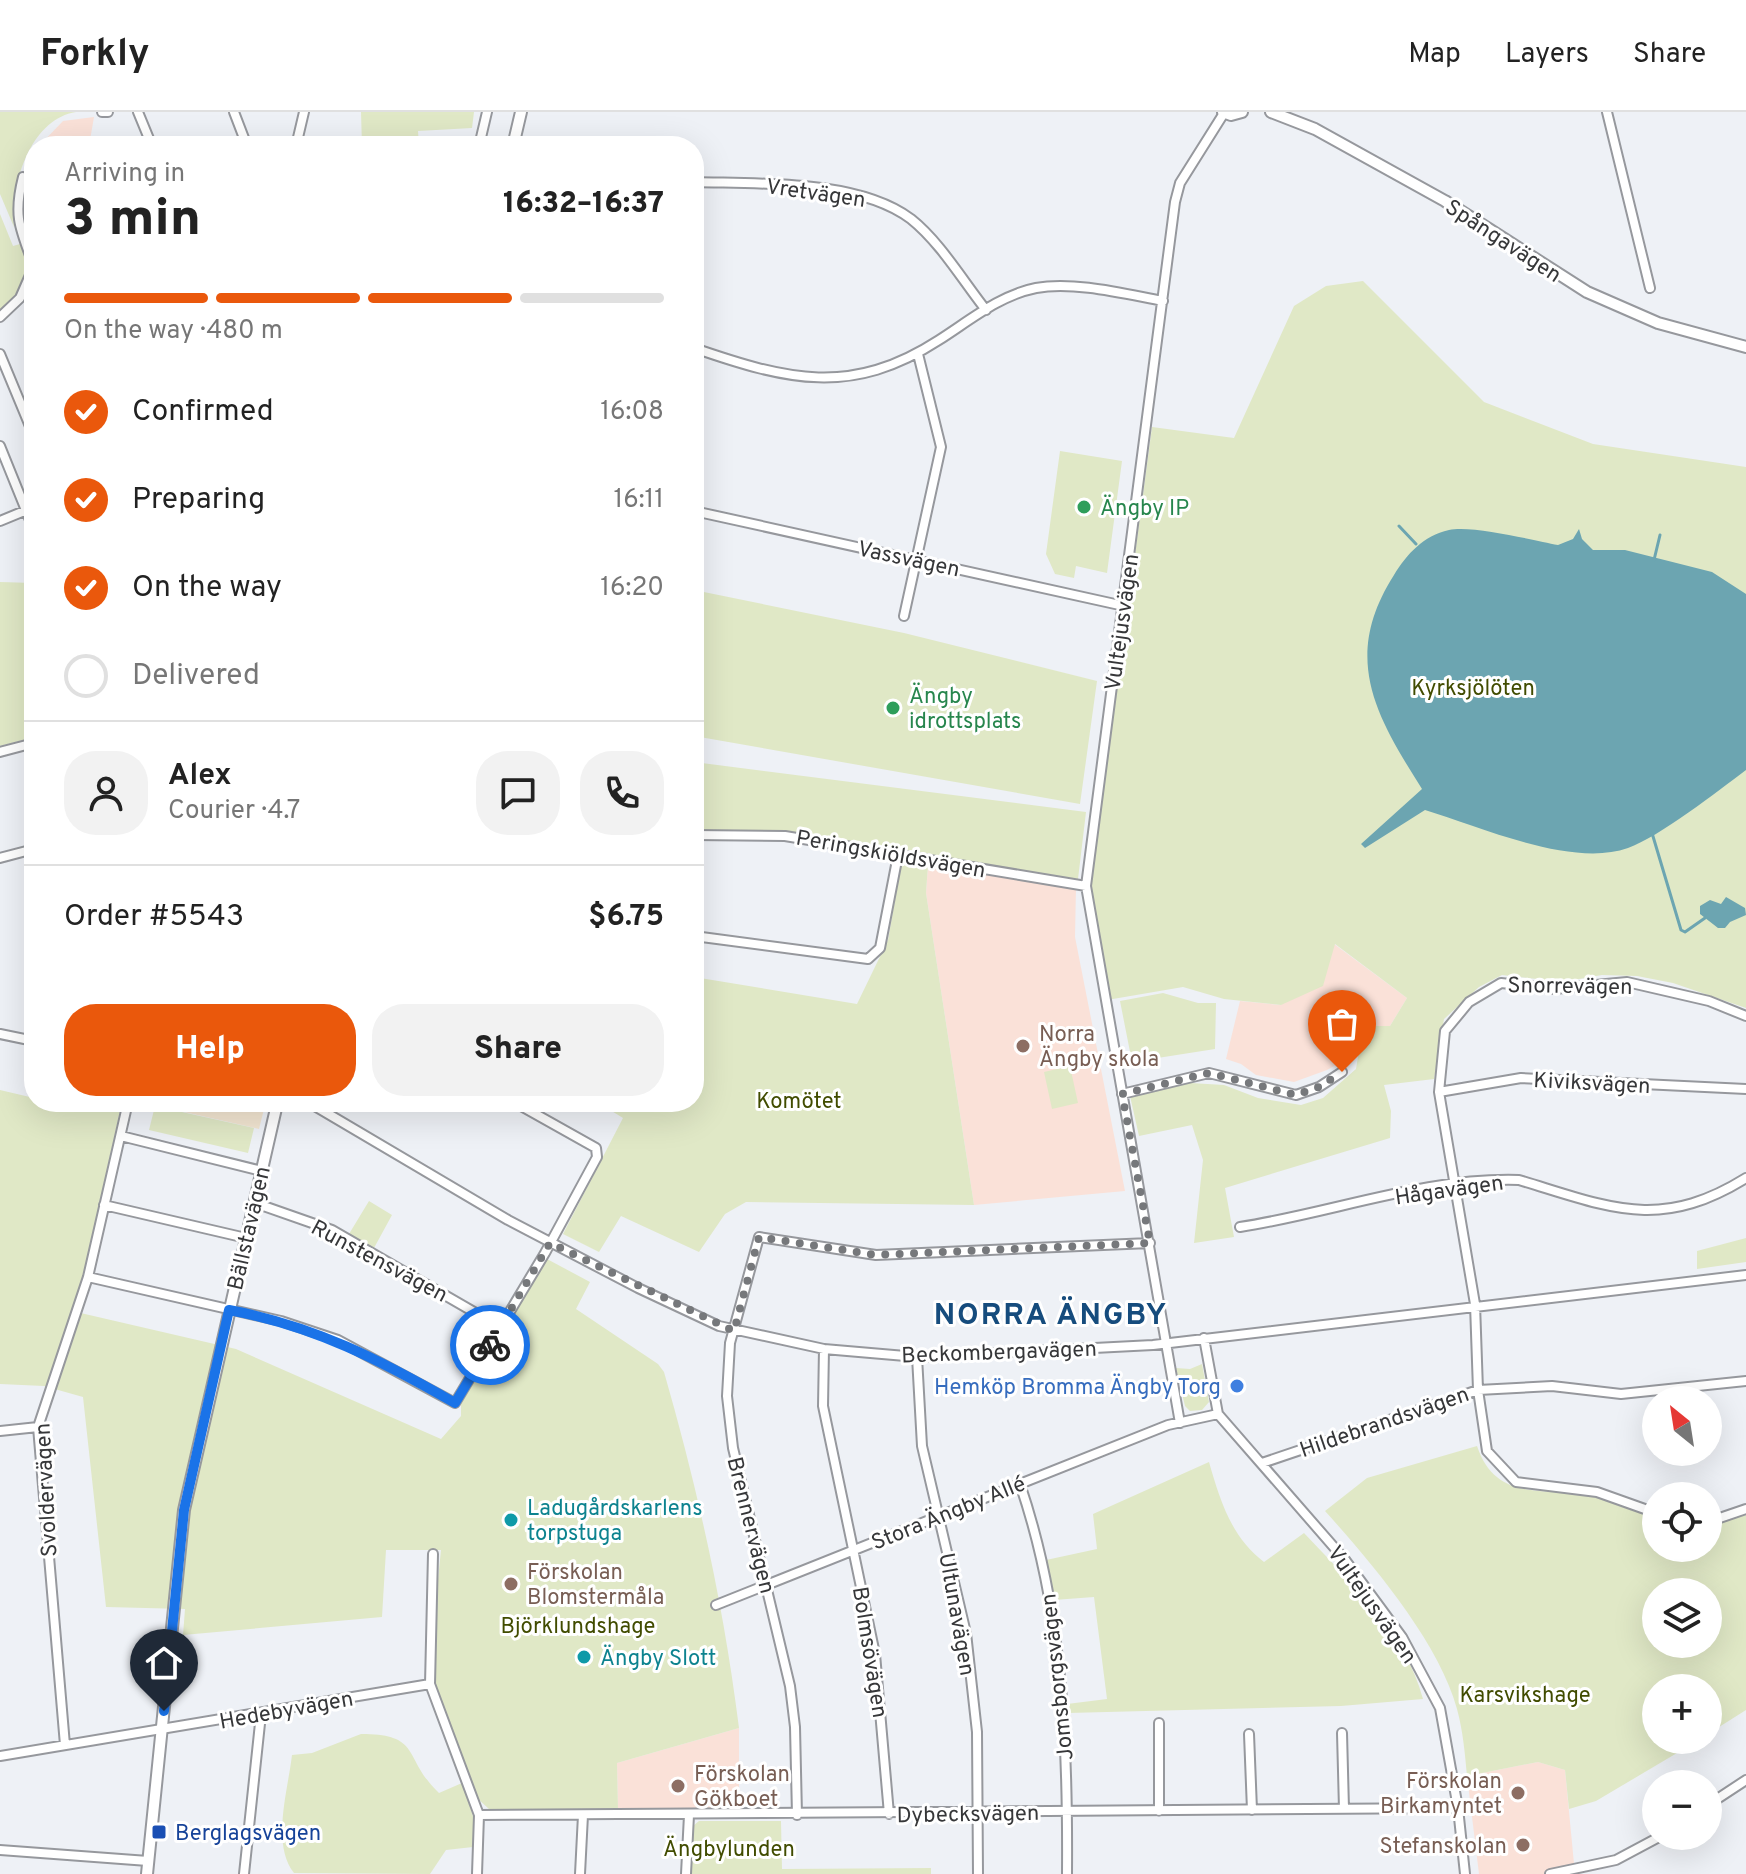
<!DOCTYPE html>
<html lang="en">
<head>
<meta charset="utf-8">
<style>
	body { margin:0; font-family:Overpass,sans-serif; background:#f2f2f2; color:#222; height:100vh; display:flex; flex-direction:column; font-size:30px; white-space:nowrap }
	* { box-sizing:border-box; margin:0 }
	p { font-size:26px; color:#767676 }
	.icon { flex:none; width:44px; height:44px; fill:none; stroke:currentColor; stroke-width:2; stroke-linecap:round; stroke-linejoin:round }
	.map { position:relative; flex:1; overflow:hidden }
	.drawer { position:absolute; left:24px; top:24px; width:680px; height:976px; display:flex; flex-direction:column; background:#fff; border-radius:32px; box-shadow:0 8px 32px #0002 }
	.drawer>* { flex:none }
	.needle { width:52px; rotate:330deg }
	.controls { position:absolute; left:1642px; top:1274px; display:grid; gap:16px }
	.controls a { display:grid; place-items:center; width:80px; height:80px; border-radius:50%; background:#fff; box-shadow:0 8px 32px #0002; font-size:40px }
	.pin { position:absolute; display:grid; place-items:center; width:68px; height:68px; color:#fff; margin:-82px -34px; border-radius:50% 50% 50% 0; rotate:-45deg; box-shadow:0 0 8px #0007 }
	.pin .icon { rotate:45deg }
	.courier { position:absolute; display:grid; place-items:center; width:80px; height:80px; margin:-40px; border:6px solid #1a73e8; border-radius:50%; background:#fff; color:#222; box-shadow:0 2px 10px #0007 }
	.headline em { font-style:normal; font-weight:800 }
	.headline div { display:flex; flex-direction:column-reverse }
	.headline { display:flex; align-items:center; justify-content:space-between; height:136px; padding:0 40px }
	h1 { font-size:52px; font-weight:800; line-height:60px }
	.bar { display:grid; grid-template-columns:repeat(4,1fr); gap:12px 8px; align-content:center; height:96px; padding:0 40px }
	.bar i { height:10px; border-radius:6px; background:#e0e0e0 }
	.bar .on { background:#ea580c }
	.bar p { grid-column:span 4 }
	.line { display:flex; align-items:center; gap:20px; padding:0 40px; border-top:2px solid #e0e0e0 }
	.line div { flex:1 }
	.round { display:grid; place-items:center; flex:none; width:84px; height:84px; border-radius:32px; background:#f2f2f2 }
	ol { padding:0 40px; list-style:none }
	li { display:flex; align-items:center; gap:24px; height:88px }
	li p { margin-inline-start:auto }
	li .icon { padding:8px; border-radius:50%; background:#ea580c; color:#fff; stroke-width:4 }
	li:last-child { color:#767676 }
	li i { width:44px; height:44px; border:4px solid #e0e0e0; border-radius:50% }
	.cta { display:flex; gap:16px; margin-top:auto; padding:16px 40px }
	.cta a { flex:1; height:92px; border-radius:32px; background:#ea580c; color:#fff; font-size:32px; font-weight:800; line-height:92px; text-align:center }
	.cta a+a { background:#f2f2f2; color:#222 }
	header { display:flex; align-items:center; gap:48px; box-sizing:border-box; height:112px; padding:0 40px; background:#fff; border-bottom:2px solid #e0e0e0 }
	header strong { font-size:38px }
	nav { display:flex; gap:44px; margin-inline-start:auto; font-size:28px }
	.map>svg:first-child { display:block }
	.commercial { fill:#f2e5d1 }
	.education { fill:#fae1d8 }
	.green { fill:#e0e8c6; fill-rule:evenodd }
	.water { fill:#6ca5b1 }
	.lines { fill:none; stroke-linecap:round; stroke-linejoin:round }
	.stream { stroke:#6ca5b1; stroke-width:3 }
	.minor-casing { stroke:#96989d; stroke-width:12 }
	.tertiary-casing { stroke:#96989d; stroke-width:14 }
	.minor { stroke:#fff; stroke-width:8 }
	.tertiary { stroke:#fff; stroke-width:10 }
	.done { stroke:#76787b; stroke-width:8; stroke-dasharray:0 14.4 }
	.route { stroke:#1a73e8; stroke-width:10 }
	.leisure-dot { fill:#2e9e5b; stroke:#fff; stroke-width:3 }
	.education-dot { fill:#8d6e63; stroke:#fff; stroke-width:3 }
	.shop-dot { fill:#3f7fe0; stroke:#fff; stroke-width:3 }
	.culture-dot { fill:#0f9aa8; stroke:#fff; stroke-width:3 }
	.transit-dot { fill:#1a4fb4; stroke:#fff; stroke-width:3 }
	.labels { text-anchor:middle; stroke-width:6; stroke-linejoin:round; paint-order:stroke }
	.street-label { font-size:22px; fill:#363739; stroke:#fff }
	.leisure-label { font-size:22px; fill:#27864d; stroke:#fff; text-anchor:start }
	.park-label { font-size:22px; fill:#414c00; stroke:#fff }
	.education-label { font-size:22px; fill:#785e54; stroke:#fff; text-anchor:start }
	.shop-label { font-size:22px; fill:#366cbe; stroke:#fff; text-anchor:end }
	.culture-label { font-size:22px; fill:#0d838f; stroke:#fff; text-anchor:start }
	.transit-label { font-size:22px; fill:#164399; stroke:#fff; text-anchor:start }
	.district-label { font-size:30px; font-weight:bold; letter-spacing:2px; fill:#164c7d; stroke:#fff }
</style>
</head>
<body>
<header>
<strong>Forkly</strong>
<nav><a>Map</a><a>Layers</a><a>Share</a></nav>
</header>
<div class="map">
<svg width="1746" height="1762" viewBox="0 0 1746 1762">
	<rect width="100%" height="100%" fill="#eef1f6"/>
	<path class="commercial" d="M140,990H251L265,993L259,1017Z"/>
	<path class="education" d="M94,5L89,34H39L63,9Z
		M928,753L1076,776L1075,825L1125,1079L974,1093L926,781Z
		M1334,832L1407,886L1390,914H1363L1359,940L1327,958L1294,970L1256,963L1241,952L1226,947L1240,889L1281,893Z
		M739,1616V1697H618L617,1651Z
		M1538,1650L1565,1658L1575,1762H1479L1467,1664Z"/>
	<path class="green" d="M0,0H76C30,7 10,74 14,115L0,82Z
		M361,0H474L472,16L418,19L419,34H362Z
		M0,102L13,134L20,132L29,154L16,182L0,199Z
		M1363,169L1484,290L1593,332L1746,355V896L1673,871L1637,864L1602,863L1562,870L1502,863L1479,875L1444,907L1434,967L1384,973L1391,999L1390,1026L1225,1076L1234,1125L1194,1131L1203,1048L1192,1013L1139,1024L1130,984L1174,970L1224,973L1258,986L1301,993L1323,986L1356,957L1363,914H1390L1407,886L1335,832L1323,874L1281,893L1224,887L1183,875L1107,888L1091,772L1152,315L1234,326L1294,194L1326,174Z
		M1060,339L1122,349L1107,461L1076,454L1074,466L1055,462L1046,442Z
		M0,470L34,471V625L0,634Z
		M694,478L904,521L1097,569L1080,692L694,624Z
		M694,650L1086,700L1078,767L775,719H694Z
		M902,748L928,753L926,781L974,1093L746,1090L725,1102L699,1140L621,1104L599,1140L563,1122L623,1006L597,990H694V865L857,892L888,828Z
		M1163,881L1198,891H1216L1215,937L1132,950L1120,889Z
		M1070,954L1078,991L1052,997L1044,960Z
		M0,978L34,986V990L78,997L81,990H122L83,1165L72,1199L236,1237L441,1327L461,1304V1291L547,1147L590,1170L576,1197L658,1252L664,1260C698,1378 724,1495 739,1616L617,1651L618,1697H489L476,1685L434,1571V1507L441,1438H386L382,1505L183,1523L185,1497L106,1495L83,1285L44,1274L0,1272Z
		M155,994L254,1016L248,1041L149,1018Z
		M369,1089L392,1103L374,1136L349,1122Z
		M1746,1126V1150L1697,1157V1139Z
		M1202,1252L1209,1290L1202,1298L1190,1299L1185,1294L1176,1256L1190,1257Z
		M1477,1334C1497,1394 1550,1373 1596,1385C1616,1390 1636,1399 1656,1406V1436H1708V1413L1746,1403V1598L1708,1622V1576H1656V1628H1699L1596,1689L1569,1697L1565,1658L1538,1650L1467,1664C1465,1642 1463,1619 1457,1597C1439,1530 1371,1450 1325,1399L1367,1366ZM1656,1480H1708V1532H1656Z
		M1209,1350C1220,1388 1231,1425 1264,1450L1304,1421C1349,1469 1406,1521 1423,1587L1341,1594L1068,1601L1067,1592L1107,1587L1094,1485L1054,1488L1046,1448L1097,1437L1093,1402Z
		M361,1622C423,1622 402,1646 439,1681L462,1671L473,1704V1735L446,1738L430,1762L294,1761C271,1732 288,1678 292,1643L312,1641Z
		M699,1709H781L782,1757L931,1756V1762H691L693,1714Z"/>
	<path class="water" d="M1579,417L1582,427L1593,438H1625L1712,460L1746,482V658C1718,679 1659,725 1628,736C1572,756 1481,715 1425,698L1365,736L1361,732L1422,677C1376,604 1341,546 1394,463C1407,442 1423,424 1449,418C1472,413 1532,428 1558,433L1573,427Z
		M1726,785L1745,796L1746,803L1730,810L1725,816H1718L1700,802V794L1710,788L1721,792Z"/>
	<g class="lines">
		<path class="stream" d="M1399,414L1416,432
			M1654,448L1660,423
			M1652,721L1681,818L1685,820L1705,806"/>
		<g class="minor-casing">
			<path id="minor" d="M102,0H108
				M138,0L152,34
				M234,0L247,34
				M1607,0L1650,176
				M296,34L304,0
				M479,34L487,0
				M694,70C758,72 858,67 911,107C940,130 963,169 986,198
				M0,205L20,186L34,154C20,117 13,104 23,65
				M694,236C787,268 851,285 939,228C969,209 1000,183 1036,176C1074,169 1125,182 1163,189
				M0,242L34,324
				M0,334L34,418
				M694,399L1124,494
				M0,409L34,395
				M904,504L941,335L918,242
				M0,640L34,631
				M694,723L785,724L1086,774
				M0,746L34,737
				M694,824L868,847L880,836L898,743
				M0,922L34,929
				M1439,980L1521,966L1746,977
				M1122,982L1209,961L1296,983L1319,975L1342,960
				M308,990L508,1108L638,1176L719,1214L824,1237L917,1245L1153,1233L1746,1163
				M121,1024L262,1059
				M255,1091L332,1118L500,1215
				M104,1093L246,1126
				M1240,1115C1332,1101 1425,1065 1519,1068C1609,1095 1659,1120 1746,1066
				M88,1165L281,1209L338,1228L455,1291L545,1141L597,1045L596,1036L514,990
				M1204,1226L1218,1302
				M824,1237L823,1294L875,1542L889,1702
				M917,1245L922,1334L966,1521L977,1620L978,1762
				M1218,1302L1346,1449L1402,1525L1440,1596L1458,1696L1465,1762
				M1180,1311L1086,774L1175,90L1180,71L1224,1
				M0,1319L38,1315
				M1262,1351L1478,1278L1552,1274L1621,1282L1746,1269
				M1020,1372C1063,1498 1068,1630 1067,1762
				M1656,1401L1597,1380L1516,1370L1487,1339L1478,1278L1475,1192L1439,980L1445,919L1469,890L1501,871L1554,877L1627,870L1709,889L1746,904
				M1708,1410L1746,1397
				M433,1442L430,1572L479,1703L477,1762
				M716,1493L1168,1313L1218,1302
				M1342,1621L1344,1697
				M1249,1622L1252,1698
				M65,1633L38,1315L88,1165L128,990
				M0,1644L430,1572
				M1708,1693L1746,1668
				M1159,1699V1611
				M479,1703L1458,1696
				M797,1703L795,1615L790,1574L733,1336L727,1284L730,1231L759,1125L876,1143L1150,1131
				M0,1738L148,1749
				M244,1762L261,1602
				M580,1762L583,1703
				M686,1762L689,1703
				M1550,1762L1616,1748L1661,1724"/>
		</g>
		<g class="tertiary-casing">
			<path id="tertiary" d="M1223,0L1231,3L1242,0
				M1271,0L1315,17L1445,89L1587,180L1658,211L1746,235
				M513,34L521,0
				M147,1762L184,1398L277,992"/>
		</g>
		<use href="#minor" class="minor"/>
		<use href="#tertiary" class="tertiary"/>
	</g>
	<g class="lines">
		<path class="done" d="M490,1233L550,1131L734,1219L759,1125L876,1143L1150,1131L1122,982L1209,961L1296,983L1319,975L1342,960"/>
		<path class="route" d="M164,1599L184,1398L229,1198C315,1214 380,1248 455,1291L490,1233"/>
	</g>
	<g class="leisure-dot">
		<circle cx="1084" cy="395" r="8"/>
		<circle cx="893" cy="596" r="8"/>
	</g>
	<g class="education-dot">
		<circle cx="1023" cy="934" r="8"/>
		<circle cx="511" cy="1472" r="8"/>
		<circle cx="678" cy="1674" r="8"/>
		<circle cx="1518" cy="1681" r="8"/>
		<circle cx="1523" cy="1733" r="8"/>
	</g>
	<circle class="shop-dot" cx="1237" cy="1274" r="8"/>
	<g class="culture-dot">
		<circle cx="511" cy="1408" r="8"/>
		<circle cx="584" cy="1545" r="8"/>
	</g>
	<rect class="transit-dot" x="151" y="1712" width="16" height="16" rx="4"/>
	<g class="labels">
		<g class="street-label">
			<text transform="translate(816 80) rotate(8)" y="8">Vretvägen</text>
			<text transform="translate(1504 128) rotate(33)" y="8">Spångavägen</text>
			<text transform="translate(909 446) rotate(12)" y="8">Vassvägen</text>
			<text transform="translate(1121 510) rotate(-82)" y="8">Vultejusvägen</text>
			<text transform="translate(891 741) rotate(10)" y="8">Peringskiöldsvägen</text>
			<text transform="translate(1570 873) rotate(1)" y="8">Snorrevägen</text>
			<text transform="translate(1592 970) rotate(3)" y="8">Kiviksvägen</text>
			<text transform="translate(1449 1077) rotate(-8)" y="8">Hågavägen</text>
			<text transform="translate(248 1116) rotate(-77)" y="8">Bällstavägen</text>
			<text transform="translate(380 1148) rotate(28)" y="8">Runstensvägen</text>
			<text transform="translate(999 1239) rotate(-2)" y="8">Beckombergavägen</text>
			<text transform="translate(1384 1309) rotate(-19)" y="8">Hildebrandsvägen</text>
			<text transform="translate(45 1378) rotate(-93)" y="8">Svoldervägen</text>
			<text transform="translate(948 1400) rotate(-22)" y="8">Stora Ängby Allé</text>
			<text transform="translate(752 1413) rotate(76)" y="8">Brennervägen</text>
			<text transform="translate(1373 1492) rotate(55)" y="8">Vultejusvägen</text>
			<text transform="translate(958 1502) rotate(80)" y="8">Ultunavägen</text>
			<text transform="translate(871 1540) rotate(81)" y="8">Bolmsövägen</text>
			<text transform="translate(1056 1565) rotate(-96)" y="8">Jomsborgsvägen</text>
			<text transform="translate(286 1597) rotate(-10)" y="8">Hedebyvägen</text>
			<text transform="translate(968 1701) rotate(-1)" y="8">Dybecksvägen</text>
		</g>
		<g class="leisure-label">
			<text x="1100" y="403">Ängby IP</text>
			<text x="909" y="591">Ängby<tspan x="909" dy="25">idrottsplats</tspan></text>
		</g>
		<g class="park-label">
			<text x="1473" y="583">Kyrksjölöten</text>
			<text x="799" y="996">Komötet</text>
			<text x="578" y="1521">Björklundshage</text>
			<text x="1525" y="1590">Karsvikshage</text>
			<text x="729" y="1744">Ängbylunden</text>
		</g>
		<g class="education-label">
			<text x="1039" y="929">Norra<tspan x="1039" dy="25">Ängby skola</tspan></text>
			<text x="527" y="1467">Förskolan<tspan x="527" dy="25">Blomstermåla</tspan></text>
			<text x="694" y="1669">Förskolan<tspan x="694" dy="25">Gökboet</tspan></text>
			<text x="1502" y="1676" text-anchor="end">Förskolan<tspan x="1502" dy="25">Birkamyntet</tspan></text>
			<text x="1507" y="1741" text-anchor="end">Stefanskolan</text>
		</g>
		<g class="shop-label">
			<text x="1221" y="1282">Hemköp Bromma Ängby Torg</text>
		</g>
		<g class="culture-label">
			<text x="527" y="1403">Ladugårdskarlens<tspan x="527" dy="25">torpstuga</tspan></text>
			<text x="600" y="1553">Ängby Slott</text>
		</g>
		<g class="transit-label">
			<text x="175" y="1728">Berglagsvägen</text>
		</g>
		<g class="district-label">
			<text x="1051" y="1212">NORRA ÄNGBY</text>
		</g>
	</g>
</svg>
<div class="controls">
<a><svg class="needle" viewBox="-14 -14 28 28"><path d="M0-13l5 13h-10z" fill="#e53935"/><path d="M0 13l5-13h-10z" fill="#767676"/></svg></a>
<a><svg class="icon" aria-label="locate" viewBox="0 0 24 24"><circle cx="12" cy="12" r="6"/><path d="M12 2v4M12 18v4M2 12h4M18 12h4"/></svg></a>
<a><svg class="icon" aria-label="layers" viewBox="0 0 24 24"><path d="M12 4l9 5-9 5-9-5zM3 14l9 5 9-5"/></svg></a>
<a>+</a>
<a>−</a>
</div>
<div class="pin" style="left:1342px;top:960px;background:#ea580c"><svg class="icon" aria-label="bag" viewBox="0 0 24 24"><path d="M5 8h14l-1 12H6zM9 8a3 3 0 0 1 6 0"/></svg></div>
<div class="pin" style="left:164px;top:1599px;background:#1f2937"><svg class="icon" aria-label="home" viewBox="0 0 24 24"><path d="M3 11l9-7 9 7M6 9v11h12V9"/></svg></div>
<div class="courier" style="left:490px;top:1233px"><svg class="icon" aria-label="bike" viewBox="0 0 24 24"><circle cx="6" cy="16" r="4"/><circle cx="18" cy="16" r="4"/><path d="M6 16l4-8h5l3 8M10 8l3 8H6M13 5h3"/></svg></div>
<section class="drawer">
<div class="headline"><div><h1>3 min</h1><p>Arriving in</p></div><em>16:32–16:37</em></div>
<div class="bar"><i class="on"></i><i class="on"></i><i class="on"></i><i></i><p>On the way · 480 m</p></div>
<ol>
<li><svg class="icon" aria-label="check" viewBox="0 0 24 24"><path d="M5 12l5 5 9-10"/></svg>Confirmed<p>16:08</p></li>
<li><svg class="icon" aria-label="check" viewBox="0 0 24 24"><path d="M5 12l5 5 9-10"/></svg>Preparing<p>16:11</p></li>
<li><svg class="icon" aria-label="check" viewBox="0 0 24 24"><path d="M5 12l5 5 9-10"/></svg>On the way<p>16:20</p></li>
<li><i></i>Delivered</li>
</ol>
<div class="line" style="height:144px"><a class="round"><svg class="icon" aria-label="person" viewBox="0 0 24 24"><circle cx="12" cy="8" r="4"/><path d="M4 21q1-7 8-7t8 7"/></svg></a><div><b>Alex</b><p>Courier · 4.7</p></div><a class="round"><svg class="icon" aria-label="chat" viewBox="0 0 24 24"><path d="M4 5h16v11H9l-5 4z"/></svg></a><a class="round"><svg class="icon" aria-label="phone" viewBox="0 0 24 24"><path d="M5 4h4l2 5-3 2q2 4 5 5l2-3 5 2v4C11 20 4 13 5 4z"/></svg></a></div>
<div class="line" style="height:104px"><div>Order #5543</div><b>$6.75</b></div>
<div class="cta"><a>Help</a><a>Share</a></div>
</section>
</div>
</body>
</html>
